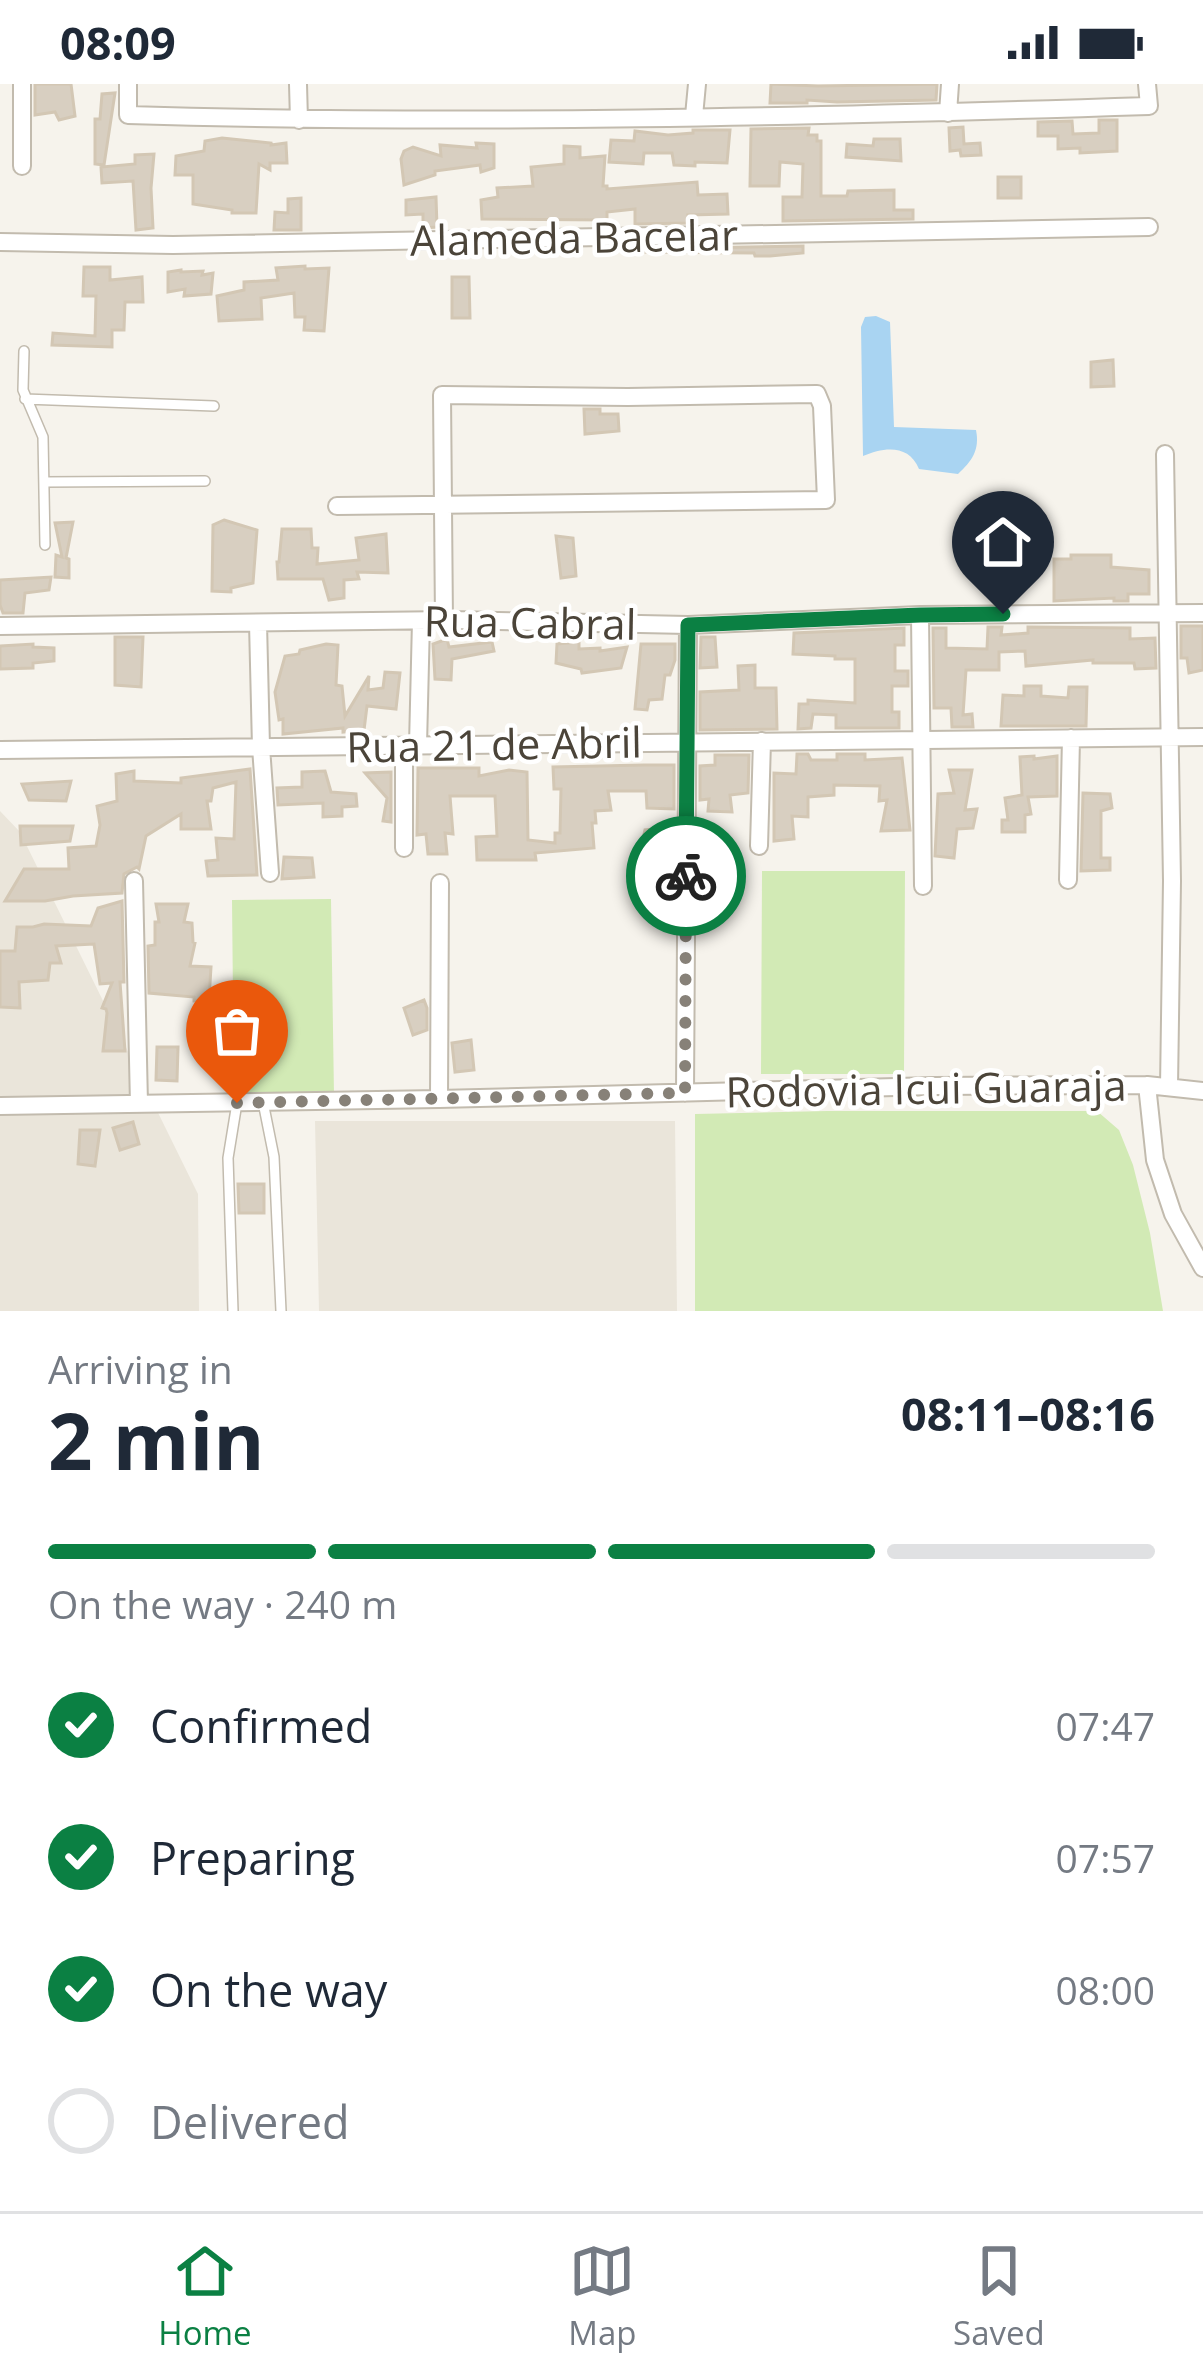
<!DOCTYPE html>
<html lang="en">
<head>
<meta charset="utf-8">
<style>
	body { margin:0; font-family:"Open Sans",sans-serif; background:#f6f6f7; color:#1f2937; height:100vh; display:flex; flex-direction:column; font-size:45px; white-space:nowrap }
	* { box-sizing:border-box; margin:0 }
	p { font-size:39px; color:#747a83 }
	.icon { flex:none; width:66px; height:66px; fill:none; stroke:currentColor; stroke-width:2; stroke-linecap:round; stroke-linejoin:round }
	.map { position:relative; height:1227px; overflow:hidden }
	.side { display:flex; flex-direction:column; background:#fff; flex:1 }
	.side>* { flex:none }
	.pin { position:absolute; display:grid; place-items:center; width:102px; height:102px; color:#fff; margin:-123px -51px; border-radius:50% 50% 50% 0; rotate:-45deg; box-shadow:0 0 12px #0007 }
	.pin .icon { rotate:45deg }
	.courier { position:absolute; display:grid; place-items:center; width:120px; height:120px; margin:-60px; border:9px solid #0b8043; border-radius:50%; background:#fff; color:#222; box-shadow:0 3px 15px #0007 }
	.summary em { font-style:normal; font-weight:700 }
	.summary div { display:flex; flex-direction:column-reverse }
	.summary { display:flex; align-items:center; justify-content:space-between; height:204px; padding:0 48px }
	h1 { font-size:78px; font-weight:700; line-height:90px }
	.bar { display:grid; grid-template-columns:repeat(4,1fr); gap:18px 12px; align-content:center; height:144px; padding:0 48px }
	.bar i { height:15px; border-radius:9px; background:#e0e1e3 }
	.bar .current { background:#0b8043 }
	.bar p { grid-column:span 4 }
	ol { padding:0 48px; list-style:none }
	li { display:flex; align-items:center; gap:36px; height:132px }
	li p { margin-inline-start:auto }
	li .icon { padding:12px; border-radius:50%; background:#0b8043; color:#fff; stroke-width:4 }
	li:last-child { color:#747a83 }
	li i { width:66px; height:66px; border:6px solid #e0e1e3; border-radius:50% }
	.status { display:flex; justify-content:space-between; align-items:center; height:84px; padding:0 60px; background:#fff; direction:ltr }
	.status svg { height:33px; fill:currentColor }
	.tab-bar { display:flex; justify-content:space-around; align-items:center; height:168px; border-top:3px solid #e0e1e3; background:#fff; font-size:33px; color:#747a83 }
	.tab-bar a { display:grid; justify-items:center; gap:6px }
	.tab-bar .current { color:#0b8043 }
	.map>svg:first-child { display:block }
	.residential { fill:#eae5da }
	.green { fill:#d2eab5 }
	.water { fill:#a9d4f2 }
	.building { fill:#d8cfc1; stroke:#d3c7b4; stroke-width:3 }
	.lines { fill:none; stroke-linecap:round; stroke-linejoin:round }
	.service-casing { stroke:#c2bbae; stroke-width:12 }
	.minor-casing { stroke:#c2bbae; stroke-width:20 }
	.service { stroke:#fff; stroke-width:9 }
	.minor { stroke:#fff; stroke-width:16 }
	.done { stroke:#878178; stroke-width:12; stroke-dasharray:0 21.6 }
	.route { stroke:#0b8043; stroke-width:15 }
	.labels { text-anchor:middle; stroke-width:9; stroke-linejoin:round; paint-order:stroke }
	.street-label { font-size:42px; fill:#4b4439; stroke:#fff }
</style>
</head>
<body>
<div class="status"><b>08:09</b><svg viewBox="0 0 49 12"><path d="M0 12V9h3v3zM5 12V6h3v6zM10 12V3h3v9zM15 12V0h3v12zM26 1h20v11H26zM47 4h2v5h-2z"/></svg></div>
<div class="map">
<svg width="1203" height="1227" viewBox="0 0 1203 1227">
	<rect width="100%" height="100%" fill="#f6f3ec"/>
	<path class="residential" d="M0,727L20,748L198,1110L199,1227H0Z
		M315,1037H675L677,1227H319Z"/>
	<path class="green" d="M762,787H905L904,990H761Z
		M331,815L334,1011L234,1013L232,816Z
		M827,1027H1097L1119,1046L1133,1081L1150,1149L1163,1227H695V1030Z"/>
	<path class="water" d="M876,232L890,238L894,343L976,346C980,366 972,377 958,390L919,385C909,360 884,363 863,372L861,243L865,233Z"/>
	<path class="building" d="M35,0H71L75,32L59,36L55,28L35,31Z
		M771,0L818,2L937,0L936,16L837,18L807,16V19H770Z
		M115,9L104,81L95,80V35H100L102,10Z
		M1099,36H1117V67L1080,69V64L1058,65V52H1038V38L1072,37L1073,50L1099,49Z
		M963,43L964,60L980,59L981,71L961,72L960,66L950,67L949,44Z
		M809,44L808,51H817V57H821V112H847L848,107L894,106V126H913V135L783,137V113H802L803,80L780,78L779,102H750L751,45Z
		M693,46H730L727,79L695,78V82L674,81L672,69H644L643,80L609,78L611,56L634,57L635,47L668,51L693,49Z
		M222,54L271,59V61L286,59L287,79H270V86L259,80L256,129H232V126L193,120V91H175L176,72L204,67L205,57Z
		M874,55H900L901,77L846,73L847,60L873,62Z
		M476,59L494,60V84L481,88L480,81L435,87V91L404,101L401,75L404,67L413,63L441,72L440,61L477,64Z
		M564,62L580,63V74L605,72L603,102H607V105L697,98L698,111L727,110L728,130L688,131L689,139L635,140V125L607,128V136L482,135L481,116L498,113L497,104L533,102L531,83L564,80Z
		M154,70L151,104L153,144L136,146L133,97L102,99L101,83L135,80V71Z
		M998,93H1021V114H998Z
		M436,113L437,143L423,144V130L406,131V116Z
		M301,114V146H274L275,128L288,129V115Z
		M803,162V169L770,172H755L754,169L636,168V165Z
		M305,182V185L329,184L324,247L304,246L305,233H295L294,209L261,214L262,235L219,237L217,212L244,206V198L278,196L276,184Z
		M84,183H110V196L142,193L143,218H125L124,246H112V263L52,261L53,249L95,252L96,212H83Z
		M181,186V188L203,187L202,191L213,189L211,210L184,212L185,205L168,208V188Z
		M452,193H469L470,234H452Z
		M1113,276L1114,302L1091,303V278Z
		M584,325H600V330H618L619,347L585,350Z
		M224,436L257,446L253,499L231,504V508L212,507L213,441Z
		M73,438L66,474L69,475V494L55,493L56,471L62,473L55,439Z
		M282,445H311L312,464H318L317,480L359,476L356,454L386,450L388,489L357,488L359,495L344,496V514L329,516L323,495H278L277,478H279Z
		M556,452L573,454L576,492L561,494Z
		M1071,471H1111V483L1149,486V510H1128V517H1114V514L1054,517V475H1071Z
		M51,493L49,506L25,509L23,529H3L0,521V496Z
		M1181,542H1203V586L1189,589L1187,574H1181Z
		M988,543H1002L1001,551L1028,549V543L1130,544V555L1155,554L1156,584L1135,585L1134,579H1093V576L1026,582L1025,567L999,568V586H966L963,631L972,630L973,643H952L951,624H934L933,544H946V564L987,565Z
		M904,544V561H895V587H908V602H892V628H899V644H836V631L813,630L811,644L798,645L799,620H808V616L855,619V575H835V572L793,570L794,549Z
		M115,553H143L141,603L115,601Z
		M701,553H715L717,583L700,584Z
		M447,555L449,563L492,558L494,567L452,575L451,596L435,595L433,560Z
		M579,558V565L600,564V567L627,563L621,584L582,589L581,585L556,579L557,560Z
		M33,560V563L54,564V577L33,579V584L0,585V562Z
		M326,560L338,561L336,601L342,602L345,632L369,592L368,606L383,604L385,588L400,589L396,625L367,622L364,646L343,648V644L283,650V635L279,636L275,608L285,572L299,570L300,566Z
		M641,560H675V576L670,591H665L662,615L649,616L647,626L635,625Z
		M755,581V604H776L777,645L700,646V608L739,606L738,582Z
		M1024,602H1041V612L1068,614L1069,603H1087L1086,642H1001L1003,611L1024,612Z
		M797,670H808L811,676H837V670H865V676L902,674L910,746L881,747L887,716L879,717L880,702L834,701V711L808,713V733L792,732L794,755L774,757V689L796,690Z
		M715,671H749L748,709L730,711L732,728L708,727L709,715L700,716V682L715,681Z
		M1034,672V675L1057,672V712L1028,713L1031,730L1025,731V748H1002V736H1008L1005,714L1022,711L1020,673Z
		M644,681H674V725L647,724L646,707H608L611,726L595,727L596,739H592L594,764L535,769L536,776H477L476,753L497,752L495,712H450L453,750L445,749L447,770H428L426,750L417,751L418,684H479V692L509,686L527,688L528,756L555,759V749H560L561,705H554L553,683Z
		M250,685L257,791L208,792L206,777L218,776L216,754L234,755L236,698L213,704L211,717H207L211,745H181V730L146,752L139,785L137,783L124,790L122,809L73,812L45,817H5L24,785H69L68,764L96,762L100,741L97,722L117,717L116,690L134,687V697L181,699V694Z
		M949,686H972L965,726L977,725L973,744L957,745L954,774L935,772L938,710L954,709Z
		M325,687L331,708L356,710L357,722L342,723V732L323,733V719L278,721L277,704L302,703V688Z
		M391,688V738L383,737L387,714L365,689Z
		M71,697L66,717L29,716L22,700Z
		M1083,709L1110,710L1112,724L1101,727V774H1110V786L1081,787Z
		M20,742H73L70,757L21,761Z
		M674,743V784L643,787L641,763L645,746Z
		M284,773L312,774L314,793L282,795Z
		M122,817L124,898H120L125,967H103L107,929L106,925L102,924L112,899L100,900L94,860L56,862L61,879H50L48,896L19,898L20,924L0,923V867H15L17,843H33L44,840L91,842L98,824Z
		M156,820H188L184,838L192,839L193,858L195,859L190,882L211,883L209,916L194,917V913L149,909L148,862L155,861V838H159Z
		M424,916L427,924V946L413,951L404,924Z
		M471,956L474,986L455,988L452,959Z
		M157,963H178L177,997L156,996Z
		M133,1038L139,1060L120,1066L113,1044Z
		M80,1046H100L95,1082L78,1080Z
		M238,1100H264V1129H239Z"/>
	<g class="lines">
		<g class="service-casing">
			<path id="service" d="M24,267L23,306L43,353L45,461
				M25,315L214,322
				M45,398L205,397
				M263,1018L274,1073L281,1227
				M233,1227L228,1074L237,1019"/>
		</g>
		<g class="minor-casing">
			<path id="minor" d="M128,0V31C468,41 809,33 1149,22L1147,0
				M298,0L299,36
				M948,29L950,0
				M694,32L697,0
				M22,82V0
				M0,158L173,161L1149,143
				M1165,370L1172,797L1169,1003
				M337,422L826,416L822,322L817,310L628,313L442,311L444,537
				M920,531L923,802
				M258,539L261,663L270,789
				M0,542L450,536L688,541L920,531L1203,529
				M418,661L421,537
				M404,662V764
				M0,666L1203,653
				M759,762L762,657
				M1068,796L1071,654
				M134,797L139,1020
				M1147,1001L1155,1076L1173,1130L1203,1184
				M685,1009L688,541
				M439,1015L440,799
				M0,1022L439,1015L934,1002L1147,1001L1203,1007"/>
		</g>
		<use href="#service" class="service"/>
		<use href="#minor" class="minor"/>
	</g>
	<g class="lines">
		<path class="done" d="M237,1019L685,1009L686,792"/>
		<path class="route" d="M686,792L688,541L920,531L1003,530"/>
	</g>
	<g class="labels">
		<g class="street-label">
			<text transform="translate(574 154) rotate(-1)" y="15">Alameda Bacelar</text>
			<text transform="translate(530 539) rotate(1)" y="15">Rua Cabral</text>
			<text transform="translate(494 661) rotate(-1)" y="15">Rua 21 de Abril</text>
			<text transform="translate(926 1005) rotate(-1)" y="15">Rodovia Icui Guaraja</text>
		</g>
	</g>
</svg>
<div class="pin" style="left:237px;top:1019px;background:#ea580c"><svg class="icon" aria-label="bag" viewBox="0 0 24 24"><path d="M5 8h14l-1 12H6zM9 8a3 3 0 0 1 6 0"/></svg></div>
<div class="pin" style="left:1003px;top:530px;background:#1f2937"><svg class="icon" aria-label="home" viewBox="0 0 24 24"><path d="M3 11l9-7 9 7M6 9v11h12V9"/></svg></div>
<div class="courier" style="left:686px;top:792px"><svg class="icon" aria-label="bike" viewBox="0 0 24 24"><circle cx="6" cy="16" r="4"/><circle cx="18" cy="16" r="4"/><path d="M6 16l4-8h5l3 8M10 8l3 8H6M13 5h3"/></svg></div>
</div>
<section class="side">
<div class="summary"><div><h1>2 min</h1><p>Arriving in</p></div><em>08:11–08:16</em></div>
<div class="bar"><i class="current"></i><i class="current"></i><i class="current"></i><i></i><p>On the way · 240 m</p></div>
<ol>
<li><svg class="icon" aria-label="check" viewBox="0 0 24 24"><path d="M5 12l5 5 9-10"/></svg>Confirmed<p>07:47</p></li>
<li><svg class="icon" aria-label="check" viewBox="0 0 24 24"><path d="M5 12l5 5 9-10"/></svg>Preparing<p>07:57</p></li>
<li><svg class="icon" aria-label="check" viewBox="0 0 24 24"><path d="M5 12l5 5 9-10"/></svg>On the way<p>08:00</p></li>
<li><i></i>Delivered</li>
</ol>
</section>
<nav class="tab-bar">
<a class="current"><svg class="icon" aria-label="home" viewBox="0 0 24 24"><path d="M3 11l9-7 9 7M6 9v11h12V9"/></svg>Home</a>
<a><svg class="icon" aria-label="map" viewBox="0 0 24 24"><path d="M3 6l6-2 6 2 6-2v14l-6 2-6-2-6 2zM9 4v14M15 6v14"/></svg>Map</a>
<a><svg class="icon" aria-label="saved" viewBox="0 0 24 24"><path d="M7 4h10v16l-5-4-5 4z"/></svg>Saved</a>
</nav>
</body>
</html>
